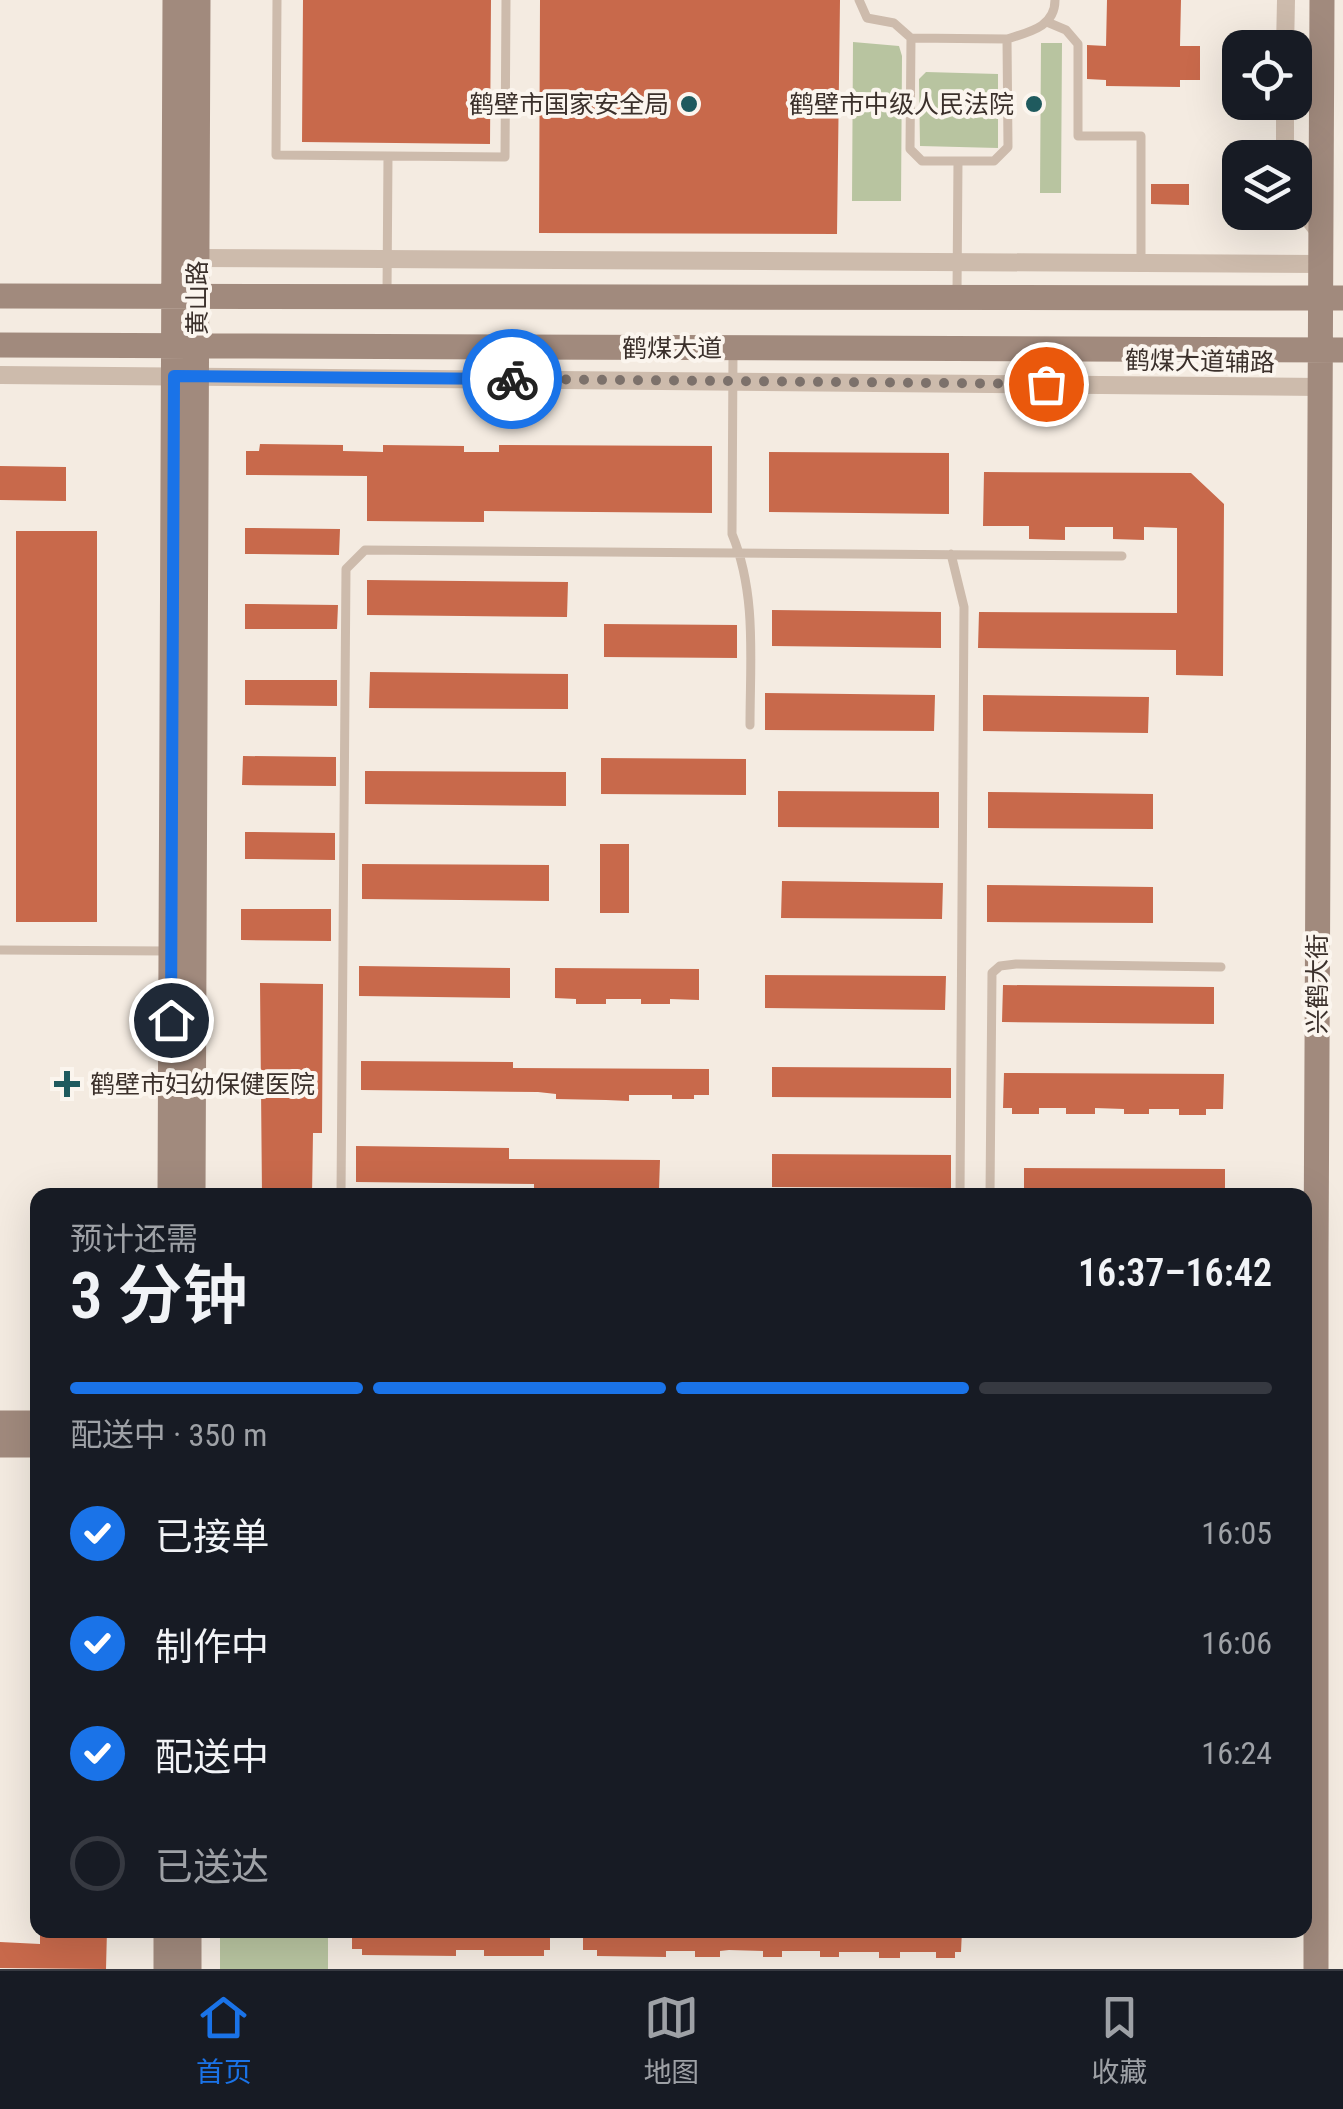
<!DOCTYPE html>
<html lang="zh">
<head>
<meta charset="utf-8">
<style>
	body { margin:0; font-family:"Roboto Condensed","Noto Sans SC",sans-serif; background:#20242c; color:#f1f3f6; height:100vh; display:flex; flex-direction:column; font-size:38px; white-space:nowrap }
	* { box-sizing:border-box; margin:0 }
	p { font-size:32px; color:#9ea1a6 }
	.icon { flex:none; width:55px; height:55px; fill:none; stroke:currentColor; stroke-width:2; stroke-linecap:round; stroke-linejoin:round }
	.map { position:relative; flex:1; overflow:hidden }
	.side { position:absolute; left:30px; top:1188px; width:1282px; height:750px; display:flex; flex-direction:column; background:#171b24; border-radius:20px; box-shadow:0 10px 40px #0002 }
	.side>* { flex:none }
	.fabs { position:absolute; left:1222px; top:30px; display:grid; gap:20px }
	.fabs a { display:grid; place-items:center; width:90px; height:90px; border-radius:20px; background:#171b24; box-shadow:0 10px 40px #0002; font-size:50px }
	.pin { position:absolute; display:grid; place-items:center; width:85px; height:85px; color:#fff; margin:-42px; border:5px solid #fff; border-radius:50%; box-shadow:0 2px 10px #0007 }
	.courier { position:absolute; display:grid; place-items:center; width:100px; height:100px; margin:-50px; border:8px solid #1a73e8; border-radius:50%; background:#fff; color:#222; box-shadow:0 2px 12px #0007 }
	.summary em { font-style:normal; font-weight:600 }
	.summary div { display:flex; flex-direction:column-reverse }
	.summary { display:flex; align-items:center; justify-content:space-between; height:170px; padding:0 40px }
	h1 { font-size:65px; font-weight:600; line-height:75px }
	.bar { display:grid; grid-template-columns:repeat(4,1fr); gap:15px 10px; align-content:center; height:120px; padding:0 40px }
	.bar i { height:12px; border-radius:8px; background:#363941 }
	.bar .active { background:#1a73e8 }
	.bar p { grid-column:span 4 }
	ol { padding:0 40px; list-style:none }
	li { display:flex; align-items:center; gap:30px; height:110px }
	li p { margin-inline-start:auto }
	li .icon { padding:10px; border-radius:50%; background:#1a73e8; color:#fff; stroke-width:4 }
	li:last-child { color:#9ea1a6 }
	li i { width:55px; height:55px; border:5px solid #363941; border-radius:50% }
	.menu { display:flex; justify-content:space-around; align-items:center; height:140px; border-top:2px solid #363941; background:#171b24; font-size:28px; color:#9ea1a6 }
	.menu a { display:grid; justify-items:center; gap:5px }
	.menu .active { color:#1a73e8 }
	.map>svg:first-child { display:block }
	.green { fill:#b8c4a0 }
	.building { fill:#c8694b }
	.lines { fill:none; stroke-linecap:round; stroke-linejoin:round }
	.lane { stroke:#cdbbac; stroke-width:9 }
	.street { stroke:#cdbbac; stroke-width:18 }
	.secondary { stroke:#a18a7d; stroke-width:25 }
	.done { stroke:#7c716b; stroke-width:10; stroke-dasharray:0 18 }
	.route { stroke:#1a73e8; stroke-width:12 }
	.poi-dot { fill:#1f5a5e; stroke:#fbf5ee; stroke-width:4 }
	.labels { text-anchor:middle; stroke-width:8; stroke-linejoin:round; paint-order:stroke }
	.poi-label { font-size:25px; fill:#3b302b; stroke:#fbf5ee; text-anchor:end }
	.street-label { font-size:25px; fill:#3b302b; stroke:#fbf5ee }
</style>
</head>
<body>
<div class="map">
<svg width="1343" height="1969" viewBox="0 0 1343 1969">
	<rect width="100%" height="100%" fill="#f4ebe1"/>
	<path class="green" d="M853,42L899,46L902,56L901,201H852Z
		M1041,43H1062L1061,193H1040Z
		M926,72L998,74V148L920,146L919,79Z
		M220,1930H328V1969H220Z"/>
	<path class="building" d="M303,0H491L490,144L302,142Z
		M540,0H840L837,234L539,233Z
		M1107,0H1181L1180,46H1200V80H1180V87L1106,86V80L1087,79V45L1106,46Z
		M1151,184H1189V205L1151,204Z
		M260,444L343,445V451L383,452V445L464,446V452H499V445L712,446V513L484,511V522L367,521V476L246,475V451H259Z
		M769,452L949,453V514L769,512Z
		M0,466L66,467V501L0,500Z
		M984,472L1191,473L1224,504L1223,676L1176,675V650L978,648L979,612L1177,613V528L1144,527V540L1113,539V527H1065V540L1029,539V526H983Z
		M245,528L340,529L339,555L245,554Z
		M16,531H97V922H16Z
		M367,580L568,582L567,617L367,615Z
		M245,604L338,605L337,629H245Z
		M772,610L941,612V648L772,646Z
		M604,624L737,625V658L604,657Z
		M370,672L568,674V709L369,708Z
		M245,680H337V706L245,705Z
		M765,693L935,695L934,731L765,730Z
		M983,695L1149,697L1148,733L983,731Z
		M243,756L336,757V786L242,785Z
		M601,758L746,759V795L601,794Z
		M365,771L566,772V806L365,804Z
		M778,791L939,792V828L778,827Z
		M988,792L1153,794V829L988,828Z
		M245,832L335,833V860L245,859Z
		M600,844H629V913H600Z
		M362,864L549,865V901L362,899Z
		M782,881L943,883L942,919L781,918Z
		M987,885L1153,887V923L987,922Z
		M241,909H331V941L241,940Z
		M359,966L510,968V998L359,996Z
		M555,968L699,969V1000L670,999V1004H641V999H606V1004H576V999L555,998Z
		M765,975L946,976L945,1010L765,1008Z
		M260,983L323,984L322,1133H313L312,1195H262Z
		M1003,985L1214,987V1024L1002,1022Z
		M361,1061L513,1062V1068L709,1069V1095H694V1099H672V1095H629V1101L606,1100L556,1099V1094L538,1092L361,1090Z
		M772,1067L951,1068V1098L772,1097Z
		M1004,1073L1224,1074L1223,1109H1206V1115H1179V1109H1149V1114H1124V1109L1095,1108V1114H1066V1108H1039V1114H1012V1108H1003Z
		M356,1146L509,1148V1159L660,1160L659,1189L534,1188V1184L356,1182Z
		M772,1154L951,1155V1188L772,1187Z
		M1024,1168L1225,1169V1195L1024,1194Z
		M40,1930H107L106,1969L0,1968V1942L40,1944Z
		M352,1930H550V1950H544V1956H484V1950H456V1956L362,1955V1949H352Z
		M583,1930H962L961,1952H955V1958H936V1952H900V1958H879V1952H839V1957H820V1951H782V1957H763V1951L729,1950L720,1951V1957H695V1951H666V1957L597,1956V1950H583Z"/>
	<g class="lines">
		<path class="lane" d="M277,0L276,155L505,157L506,0
			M859,0L867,18L894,23L911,38L1007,39L1008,147L994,161H922L910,149L911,38
			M1047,22L1066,30L1078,44V136H1141V264
			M1007,39C1029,32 1055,27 1055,0
			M387,293L388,156
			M957,293L958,161
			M733,351L732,534C757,594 750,661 750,725
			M951,554L964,607L960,1195
			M0,950L167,951
			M341,1195L346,569L365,550L1122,556
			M990,1195L992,973L1000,966L1016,964L1221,967"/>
		<path class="street" d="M1285,48L1286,0
			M1285,158V102
			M1295,201L1321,234
			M197,258L1321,264
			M0,375L1320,387"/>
		<path class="secondary" d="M0,296L1343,298
			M0,345L1343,350
			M170,1195L175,0
			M193,1195L198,0
			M0,1423H38
			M0,1445H38
			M166,1969V1930
			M189,1969V1930
			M1316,1969V1263L1322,0"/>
	</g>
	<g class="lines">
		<path class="done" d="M512,379L1046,384"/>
		<path class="route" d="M171,1020L174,376L512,379"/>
	</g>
	<g class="poi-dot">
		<circle cx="689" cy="104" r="10"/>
		<circle cx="1034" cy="104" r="10"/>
		<path d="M62 1069h10v10h10v10h-10v10h-10v-10h-10v-10h10z"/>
	</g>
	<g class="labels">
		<g class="poi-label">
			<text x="669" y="113">鹤壁市国家安全局</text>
			<text x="1014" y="113">鹤壁市中级人民法院</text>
			<text x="90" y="1093" text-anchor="start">鹤壁市妇幼保健医院</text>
		</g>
		<g class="street-label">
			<text transform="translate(197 298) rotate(-90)" y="9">黄山路</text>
			<text x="672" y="357">鹤煤大道</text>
			<text transform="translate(1200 361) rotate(1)" y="9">鹤煤大道辅路</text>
			<text transform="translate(1317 984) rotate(-90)" y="9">兴鹤大街</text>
		</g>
	</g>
</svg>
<div class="fabs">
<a><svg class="icon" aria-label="locate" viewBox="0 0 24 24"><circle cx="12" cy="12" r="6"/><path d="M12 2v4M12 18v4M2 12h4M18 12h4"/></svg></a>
<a><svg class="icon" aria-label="layers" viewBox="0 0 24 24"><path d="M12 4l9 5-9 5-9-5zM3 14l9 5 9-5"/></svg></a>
</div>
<div class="pin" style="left:1046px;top:384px;background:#ea580c"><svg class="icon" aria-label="bag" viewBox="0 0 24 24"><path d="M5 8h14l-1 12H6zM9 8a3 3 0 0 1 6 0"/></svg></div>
<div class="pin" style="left:171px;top:1020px;background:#1f2937"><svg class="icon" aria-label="home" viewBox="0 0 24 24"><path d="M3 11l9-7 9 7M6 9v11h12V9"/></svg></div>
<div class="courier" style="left:512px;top:379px"><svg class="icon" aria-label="bike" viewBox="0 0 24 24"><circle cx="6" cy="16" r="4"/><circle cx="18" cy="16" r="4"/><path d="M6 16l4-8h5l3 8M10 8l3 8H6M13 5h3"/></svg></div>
<section class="side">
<div class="summary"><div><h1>3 分钟</h1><p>预计还需</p></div><em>16:37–16:42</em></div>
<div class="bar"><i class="active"></i><i class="active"></i><i class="active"></i><i></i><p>配送中 · 350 m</p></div>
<ol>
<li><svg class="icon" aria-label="check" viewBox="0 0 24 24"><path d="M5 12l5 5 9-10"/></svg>已接单<p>16:05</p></li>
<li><svg class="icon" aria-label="check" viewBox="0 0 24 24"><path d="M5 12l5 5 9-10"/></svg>制作中<p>16:06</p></li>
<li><svg class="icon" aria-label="check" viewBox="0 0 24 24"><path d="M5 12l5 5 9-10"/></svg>配送中<p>16:24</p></li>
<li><i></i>已送达</li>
</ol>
</section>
</div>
<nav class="menu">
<a class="active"><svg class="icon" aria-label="home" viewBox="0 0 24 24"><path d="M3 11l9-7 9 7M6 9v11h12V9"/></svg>首页</a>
<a><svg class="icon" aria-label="map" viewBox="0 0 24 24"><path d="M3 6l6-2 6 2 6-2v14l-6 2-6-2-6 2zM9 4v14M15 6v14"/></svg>地图</a>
<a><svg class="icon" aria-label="saved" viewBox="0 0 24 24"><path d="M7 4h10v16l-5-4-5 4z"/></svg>收藏</a>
</nav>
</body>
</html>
